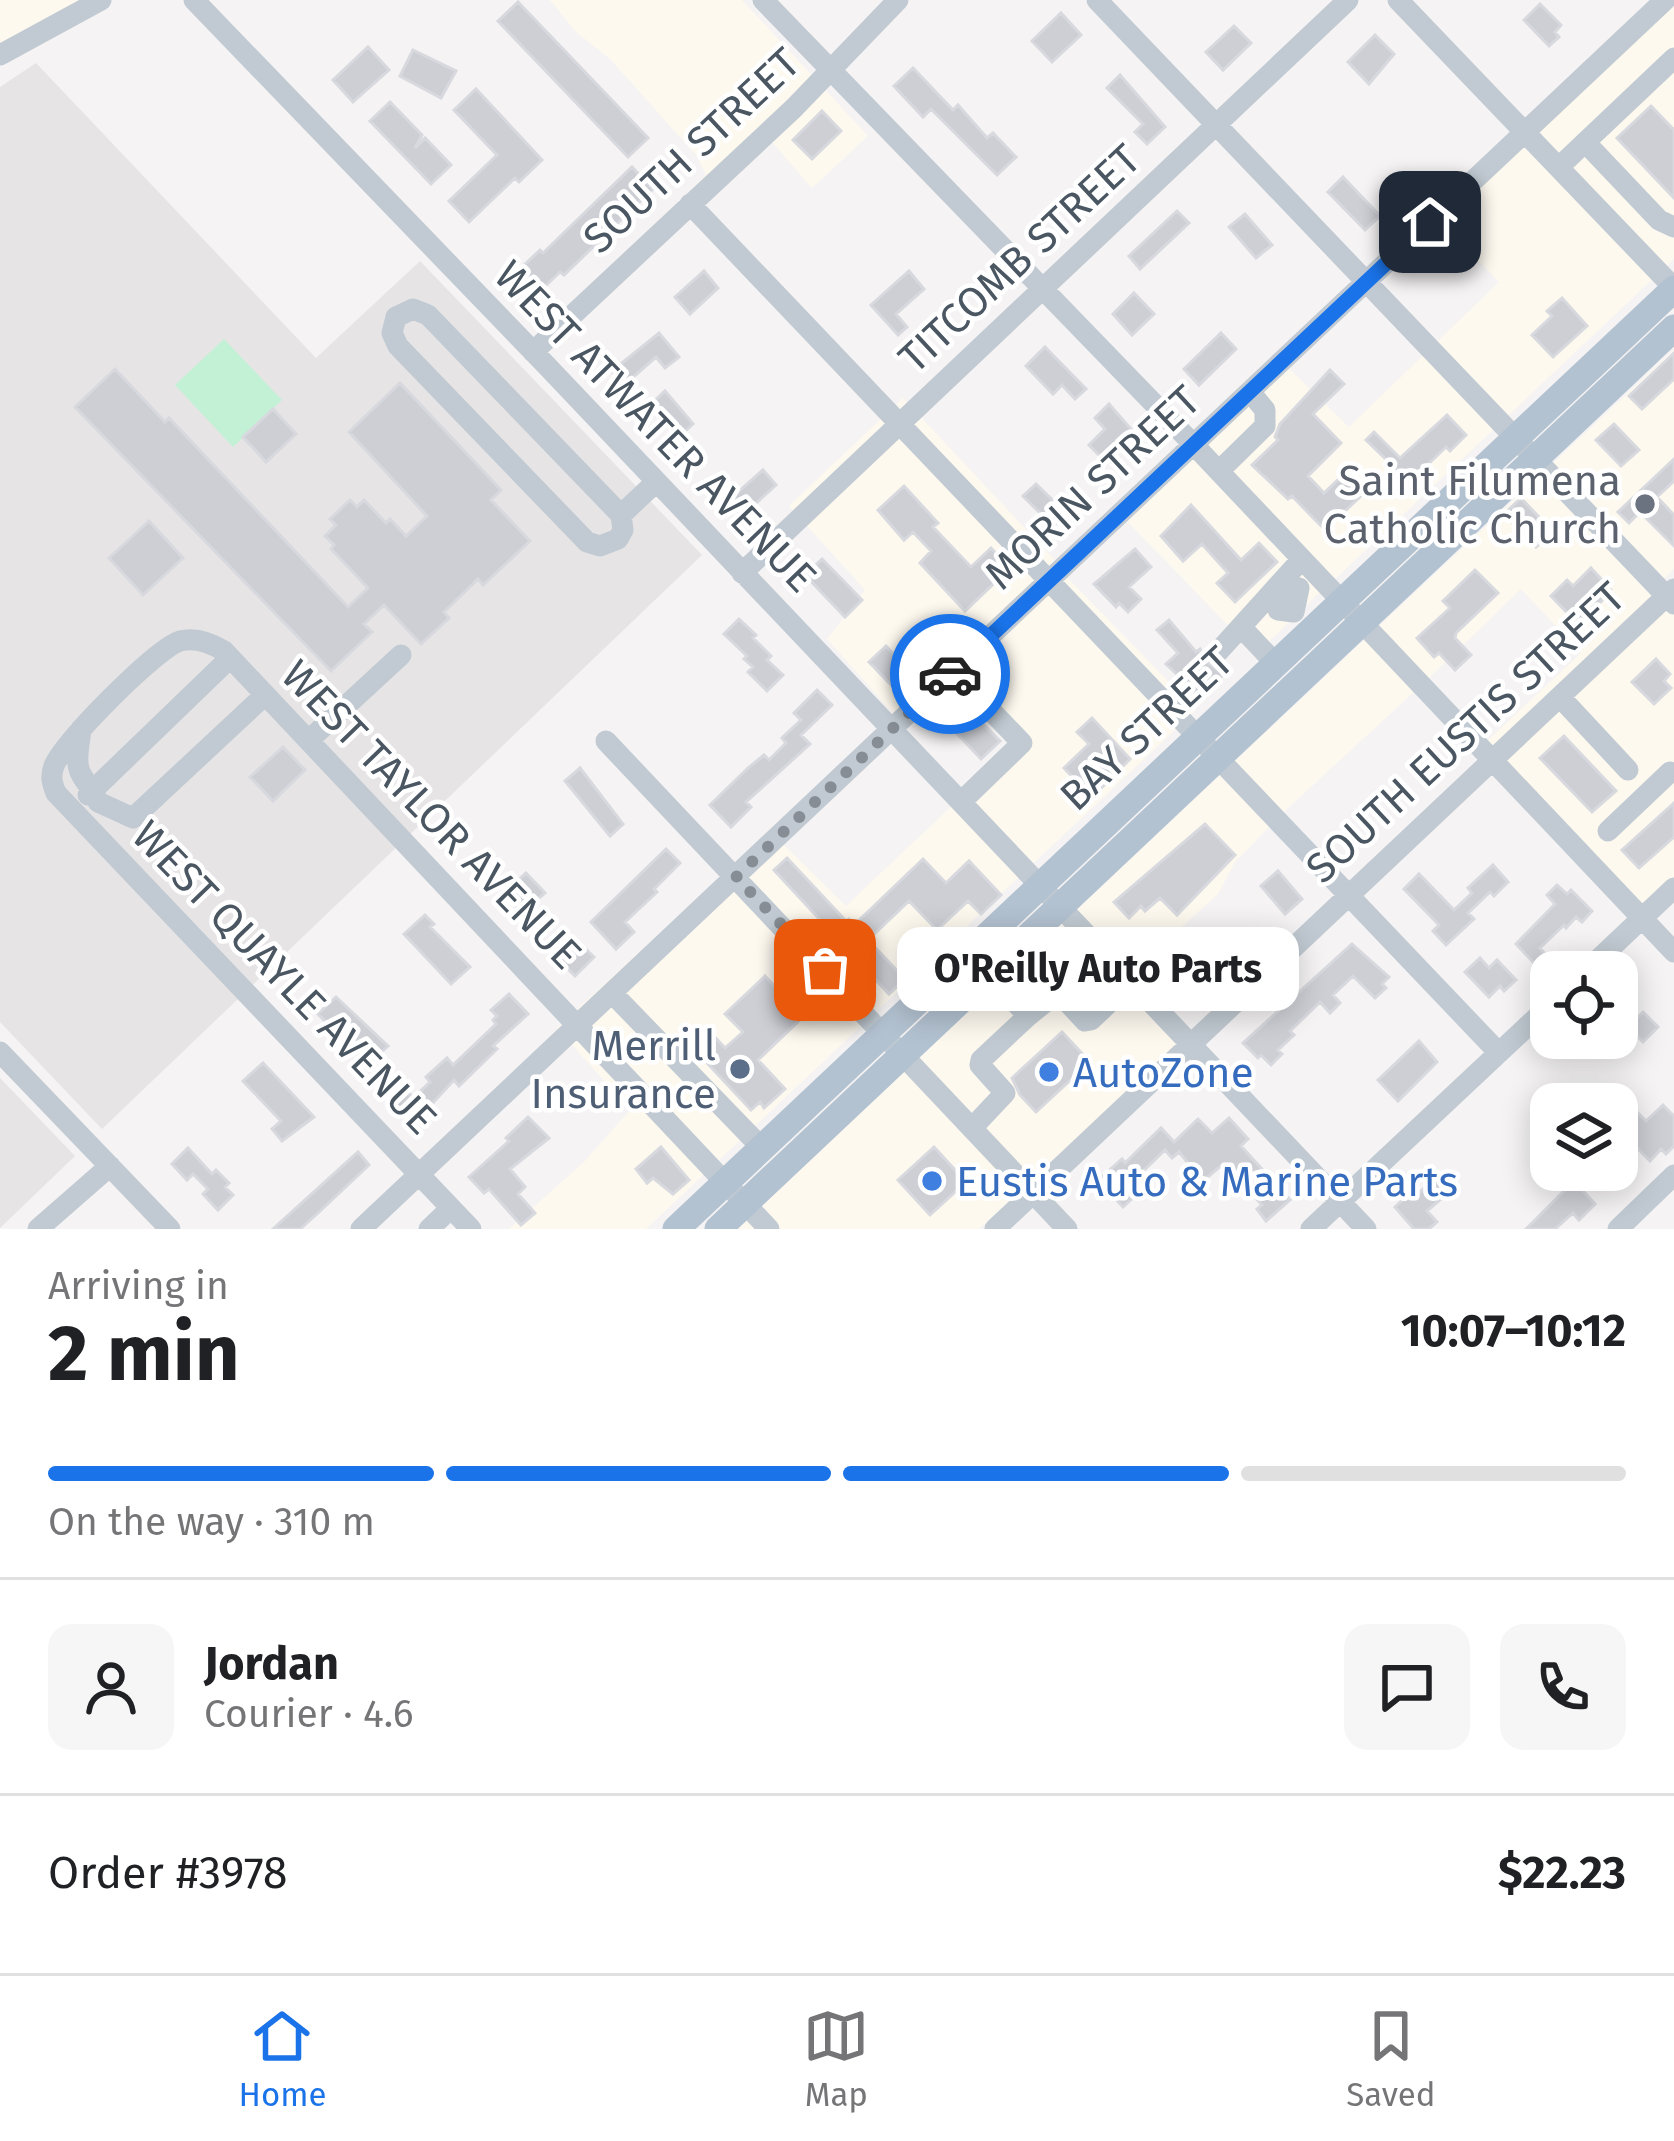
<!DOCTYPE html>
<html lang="en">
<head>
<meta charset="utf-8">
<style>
	body { margin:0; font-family:"Fira Sans",sans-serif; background:#f6f6f6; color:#202124; height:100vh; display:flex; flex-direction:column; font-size:45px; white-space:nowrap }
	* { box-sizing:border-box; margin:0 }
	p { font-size:39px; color:#757577 }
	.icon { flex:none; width:66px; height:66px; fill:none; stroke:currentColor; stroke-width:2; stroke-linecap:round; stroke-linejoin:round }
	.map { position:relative; height:1229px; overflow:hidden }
	.panel { display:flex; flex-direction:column; background:#fff; flex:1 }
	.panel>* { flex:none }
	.tools { position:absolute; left:1530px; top:951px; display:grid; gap:24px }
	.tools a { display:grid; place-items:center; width:108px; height:108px; border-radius:24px; background:#fff; box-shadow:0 6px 30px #0003; font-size:60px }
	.pin { position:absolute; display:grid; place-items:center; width:102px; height:102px; color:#fff; margin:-51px; border-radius:24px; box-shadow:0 6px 18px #0006 }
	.courier { position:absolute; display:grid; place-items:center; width:120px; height:120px; margin:-60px; border:9px solid #1a73e8; border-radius:50%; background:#fff; color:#222; box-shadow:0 3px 15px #0007 }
	.bubble { position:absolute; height:84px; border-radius:24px; background:#fff; box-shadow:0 6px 30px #0003; font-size:39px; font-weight:700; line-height:84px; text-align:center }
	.headline em { font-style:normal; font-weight:700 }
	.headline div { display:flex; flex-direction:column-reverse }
	.headline { display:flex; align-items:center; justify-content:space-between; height:204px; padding:0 48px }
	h1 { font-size:78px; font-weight:700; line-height:90px }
	.bar { display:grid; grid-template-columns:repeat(4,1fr); gap:18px 12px; align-content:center; height:144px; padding:0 48px }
	.bar i { height:15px; border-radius:9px; background:#e0e0e0 }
	.bar .active { background:#1a73e8 }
	.bar p { grid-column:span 4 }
	.line { display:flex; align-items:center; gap:30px; padding:0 48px; border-top:3px solid #e0e0e0 }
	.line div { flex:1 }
	.round { display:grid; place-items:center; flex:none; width:126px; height:126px; border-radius:24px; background:#f6f6f6 }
	.tab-bar { display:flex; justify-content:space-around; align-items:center; height:168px; border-top:3px solid #e0e0e0; background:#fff; font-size:33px; color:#757577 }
	.tab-bar a { display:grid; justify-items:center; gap:6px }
	.tab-bar .active { color:#1a73e8 }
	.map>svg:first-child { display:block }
	.commercial { fill:#fdf9ef }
	.education { fill:#e6e4e5 }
	.green { fill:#c3f1d5 }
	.building { fill:#cdcfd5; stroke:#d7d9de; stroke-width:3 }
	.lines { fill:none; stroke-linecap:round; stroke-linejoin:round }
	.minor { stroke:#c1cad2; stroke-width:21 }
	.major { stroke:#b3c2d1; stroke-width:27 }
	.done { stroke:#868d94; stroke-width:12; stroke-dasharray:0 21.6 }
	.route { stroke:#1a73e8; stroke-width:15 }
	.worship-dot { fill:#6b7280; stroke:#fff; stroke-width:4.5 }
	.service-dot { fill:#5c6f8a; stroke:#fff; stroke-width:4.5 }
	.shop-dot { fill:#3f7fe0; stroke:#fff; stroke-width:4.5 }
	.labels { text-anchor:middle; stroke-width:9; stroke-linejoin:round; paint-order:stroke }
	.street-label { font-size:42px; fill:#4a5661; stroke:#fff }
	.worship-label { font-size:42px; fill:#5b616d; stroke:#fff; text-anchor:end }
	.service-label { font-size:42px; fill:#4e5e75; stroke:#fff; text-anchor:end }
	.shop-label { font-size:42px; fill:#366cbe; stroke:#fff; text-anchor:start }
</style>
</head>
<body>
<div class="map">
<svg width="1674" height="1229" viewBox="0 0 1674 1229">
	<rect width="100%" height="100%" fill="#f5f3f3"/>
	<path class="commercial" d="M0,0H84L0,46Z
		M550,0H742L868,136L812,188L764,133L681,200L706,175L696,155L611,60L575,31Z
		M1674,0V259L1334,580L1197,435L1277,357L1349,427L1499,282L1432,211Z
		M1674,350V569L1655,588L1674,607V878L1643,907L1487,741L1581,653L1521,589L1428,679L1378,627Z
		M903,398L1064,570L1063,573L1196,710L646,1229H509L584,1162L630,1110L557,1028L770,831L846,906L1013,748L949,680L900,721L827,639L865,590L789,506Z
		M1185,447L1321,591L1256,654L1118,512Z
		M1366,638L1416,690L1286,810L1235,862L1218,894L1133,971L1188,1035L979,1229H737Z"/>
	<path class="education" d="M36,63L316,358L420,261L702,555L102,1129L0,1022V87Z
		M0,1078L75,1156L0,1228Z"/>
	<path class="green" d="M224,339L282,400L233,447L175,385Z"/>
	<path class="building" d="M518,2L648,138L628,157L498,21Z
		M1540,4L1561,25L1555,32L1559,37L1549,46L1524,20Z
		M1061,13L1081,35L1052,62L1032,41Z
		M1234,26L1251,43L1223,70L1206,52Z
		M1375,35L1394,54L1369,84L1348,62Z
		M368,47L389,70L353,102L333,80Z
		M413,50L456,71L441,98L400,76Z
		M913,68L953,110L958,105L987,138L993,133L1016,157L997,175L931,109L923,117L894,86Z
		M1120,75L1165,127L1147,144L1135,132L1143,124L1107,88Z
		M476,89L542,160L519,182L515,178L469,222L449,201L497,155L454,110Z
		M390,102L422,135L415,148L425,138L451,165L431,184L370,121Z
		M1651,106L1674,130V198L1617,138Z
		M822,111L841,131L812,159L793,140Z
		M632,167L653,189L564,275L560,272L538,293L517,272L540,250L543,253Z
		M1343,177L1380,216L1365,230L1328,192Z
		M1177,211L1189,223L1140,269L1129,256Z
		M1245,214L1272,245L1256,258L1229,227Z
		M704,271L718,288L690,314L675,297Z
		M909,271L924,289L896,314L907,327L898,335L871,305Z
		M1134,293L1154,314L1132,335L1113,314Z
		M1562,298L1587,326L1553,357L1532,335L1552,316L1547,311Z
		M659,333L679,357L665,368L656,357L624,385L612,371Z
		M1221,333L1236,349L1199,385L1184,369Z
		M1045,347L1086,389L1075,399L1062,385L1053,394L1026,366Z
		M1674,353V379L1642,409L1629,396Z
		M115,369L165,422L169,418L348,607L368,588L331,549L334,545L325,536L336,525L330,519L350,500L357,507L364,500L386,523L390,519L406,536L427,516L349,432L400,383L501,490L491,500L530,541L483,585L478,579L444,612L449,618L421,644L384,605L364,624L372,632L331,671L75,407Z
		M1330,370L1344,384L1313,414L1341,443L1308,476L1324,493L1345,473L1364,493L1325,530L1292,496L1288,499L1252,465L1278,440L1275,437L1280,424Z
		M665,391L693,424L678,438L648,407Z
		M1109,404L1136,435L1107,463L1089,445L1105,429L1095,418Z
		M273,409L296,434L266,462L243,437Z
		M1447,415L1466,435L1450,451L1446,447L1396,495L1383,482L1396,469L1366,440L1374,432L1400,458Z
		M1614,424L1639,450L1621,466L1596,440Z
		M1674,459V481L1657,497L1674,515V546L1640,512L1629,523L1618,512Z
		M763,470L776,485L742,516L728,501Z
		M1036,484L1066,513L1053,526L1023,496Z
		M904,486L938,523L933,527L971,567L991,548L1010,568L965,611L920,563L931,551L913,532L904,540L878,510Z
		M1521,498L1552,531L1536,547L1504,514Z
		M1191,505L1241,560L1259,543L1277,562L1235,602L1217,583L1228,573L1202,544L1183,561L1161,536Z
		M149,521L183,558L143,595L109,558Z
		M1135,549L1151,567L1129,587L1141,599L1128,612L1119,603L1116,607L1094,584Z
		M822,559L862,600L845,617L805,575Z
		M1591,568L1611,590L1580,626L1551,596L1567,580L1573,586Z
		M1475,570L1498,593L1456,633L1455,638L1471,655L1455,670L1439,653L1434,657L1417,638L1450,608L1443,601Z
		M739,619L756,635L753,638L771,656L767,660L783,675L767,691L748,672L753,667L744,659L747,656L724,634Z
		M1169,620L1196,652L1200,649L1207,662L1224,674L1201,697L1166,664L1178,653L1157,630Z
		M886,646L915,676L899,693L869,662Z
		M1656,659L1670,674L1664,681L1671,688L1654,704L1632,682Z
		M817,690L832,705L801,735L810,744L746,802L751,807L731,827L710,805L748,768L764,755L769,760L786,743L782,738L801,720L794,713Z
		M963,710L970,717L973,714L1000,741L981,759L948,724Z
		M1092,718L1130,759L1092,797L1064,768L1089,744L1077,732Z
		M1564,736L1616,791L1592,812L1540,758Z
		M283,747L305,770L273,801L250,777Z
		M580,768L623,824L610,836L565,781Z
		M1674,803V837L1639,868L1622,850Z
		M1205,824L1235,855L1177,915L1160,898L1145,911L1141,906L1129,918L1114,902Z
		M666,849L680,863L654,889L657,892L625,922L634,932L616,949L591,922Z
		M787,858L846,921L849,919L854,925L923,859L946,883L969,861L1001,895L981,914L968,901L937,930L909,901L868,940L905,979L889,994L774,870Z
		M1493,865L1508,882L1494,896L1490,892L1468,913L1474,919L1446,945L1433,931L1439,925L1404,889L1419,874L1454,910L1472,893L1468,888Z
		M1278,871L1302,899L1285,914L1261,886Z
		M526,873L545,893L522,913L504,893Z
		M1557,885L1567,894L1571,890L1592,911L1582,922L1576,917L1566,928L1564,925L1540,948L1545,954L1535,964L1516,944L1555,904L1547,895Z
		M425,915L434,924L430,927L470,967L451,984L404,934Z
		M574,938L594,957L575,976L556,957Z
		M1352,944L1389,977L1382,984L1386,988L1375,998L1353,976L1333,995L1340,1003L1330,1013L1320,1002L1290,1031L1294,1035L1278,1050L1282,1054L1271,1065L1261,1055L1258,1058L1243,1043Z
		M1186,949L1194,956L1200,950L1211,961L1204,968L1210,974L1192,992L1168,967Z
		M1480,958L1489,968L1497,960L1516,980L1504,991L1500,986L1489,997L1465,972Z
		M765,976L803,1017L758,1060L785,1089L764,1108L760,1102L751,1110L695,1050L712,1034L725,1048L743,1032L725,1014Z
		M509,994L528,1014L493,1046L497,1049L459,1086L454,1080L414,1123L396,1104L408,1092L413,1098L430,1082L426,1077L447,1058L453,1065L496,1024L493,1020L497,1016L491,1010Z
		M336,997L388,1046L374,1059L369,1054L363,1060L318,1014Z
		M1643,1012L1658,1027L1643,1042L1637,1036L1616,1056L1599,1038H1617Z
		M1062,1032L1090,1062L1036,1112L1020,1095L1012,1078Z
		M1419,1041L1437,1062L1398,1101L1378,1080Z
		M263,1063L314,1117L282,1141L272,1129L281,1121L243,1081Z
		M1627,1102L1646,1121L1663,1105L1674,1116V1146L1666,1154L1661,1149L1650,1161L1617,1127V1112Z
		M528,1117L549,1138L510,1169L525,1187L518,1194L535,1213L521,1225L489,1189L484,1193L469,1177L509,1141L506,1138Z
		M1229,1118L1248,1139L1241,1146L1290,1200L1266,1221L1257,1209L1262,1205L1224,1163L1203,1181L1179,1152L1172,1158L1165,1150L1137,1177L1146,1186L1123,1207L1111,1194L1114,1191L1102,1177L1122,1159L1125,1163L1161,1128L1174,1142L1198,1119L1212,1133Z
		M661,1147L689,1180L673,1194L653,1178L647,1183L636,1169Z
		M934,1147L966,1182L930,1215L898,1180Z
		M188,1148L212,1174L216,1170L229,1183L225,1187L233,1195L218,1210L203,1194L208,1189L193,1174L187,1180L172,1164Z
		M358,1152L369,1165L318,1213L300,1229H273Z
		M1443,1172L1456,1186L1427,1211L1437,1222L1429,1229H1414L1395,1207L1411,1192L1415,1196Z
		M1574,1181L1595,1204L1579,1220L1573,1213L1555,1229H1526Z"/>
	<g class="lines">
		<path class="minor" d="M194,0L547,366L1366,1229
			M763,0L1194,445L1674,952
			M1097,0L1674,604
			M1398,0L1674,288
			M0,55L101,0
			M1585,142L1659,220L1674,227
			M1559,167L1674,58
			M690,204L1499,1053
			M413,309L428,315L621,515L623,530L618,539L600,546L587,542L398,346L392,333L396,317Z
			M533,352L794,108L898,0
			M1219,471L1265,426V410L1251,393
			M621,515L656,482
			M742,573L1348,0
			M1283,586L1299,588L1294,612L1278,610Z
			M1242,628L1276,664
			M1218,652L1302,559
			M953,671L1022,743L962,801
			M1560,697L1628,770
			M81,729C80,742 74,762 81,774C87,786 94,789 98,802L133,818L265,695
			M309,740L401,655
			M606,741L1067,1229
			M88,795L230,658
			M1608,831L1670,772
			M1585,972L1674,888
			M989,974L1028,1016L1058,992L1085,1021L1091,1020L1132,981
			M612,993L762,1148
			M0,1052L170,1229
			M972,1128L1005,1093L980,1065L981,1060L1028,1016
			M38,1229L110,1166
			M361,1229L1665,0
			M429,1229L451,1208
			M471,1229L56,793C52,783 50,776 54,766C62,743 157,648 180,641C196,637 211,643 224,651L769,1229
			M995,1229L1674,589
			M1311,1229L1551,1004
			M1618,1229L1674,1175"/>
		<path class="major" d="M676,1229L1674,289
			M718,1229L1674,328"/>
	</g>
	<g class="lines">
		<path class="done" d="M825,970L736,877L950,674"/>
		<path class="route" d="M950,674L1430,222"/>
	</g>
	<circle class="worship-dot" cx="1645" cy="504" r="12"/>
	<circle class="service-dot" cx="740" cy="1069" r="12"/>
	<g class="shop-dot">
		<circle cx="1049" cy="1072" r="12"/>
		<circle cx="932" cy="1181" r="12"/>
	</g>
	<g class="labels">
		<g class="street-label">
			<text transform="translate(691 150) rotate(-43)" y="15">SOUTH STREET</text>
			<text transform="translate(1019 258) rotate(-43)" y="15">TITCOMB STREET</text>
			<text transform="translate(656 426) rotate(46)" y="15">WEST ATWATER AVENUE</text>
			<text transform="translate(1092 487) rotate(-43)" y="15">MORIN STREET</text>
			<text transform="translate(1146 728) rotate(-43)" y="15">BAY STREET</text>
			<text transform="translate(1465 732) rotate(-43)" y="15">SOUTH EUSTIS STREET</text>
			<text transform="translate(432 814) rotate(46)" y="15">WEST TAYLOR AVENUE</text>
			<text transform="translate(285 977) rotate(46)" y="15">WEST QUAYLE AVENUE</text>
		</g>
		<g class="worship-label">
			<text x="1621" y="495">Saint Filumena<tspan x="1621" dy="48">Catholic Church</tspan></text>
		</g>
		<g class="service-label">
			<text x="716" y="1060">Merrill<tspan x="716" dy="48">Insurance</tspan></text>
		</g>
		<g class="shop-label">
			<text x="1073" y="1087">AutoZone</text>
			<text x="956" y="1196">Eustis Auto &amp; Marine Parts</text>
		</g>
	</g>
</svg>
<div class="tools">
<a><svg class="icon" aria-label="locate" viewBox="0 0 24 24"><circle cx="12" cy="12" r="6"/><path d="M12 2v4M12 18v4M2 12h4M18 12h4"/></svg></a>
<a><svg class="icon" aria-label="layers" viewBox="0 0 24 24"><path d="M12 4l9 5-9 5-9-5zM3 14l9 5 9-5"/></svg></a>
</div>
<div class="pin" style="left:825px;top:970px;background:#ea580c"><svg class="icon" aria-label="bag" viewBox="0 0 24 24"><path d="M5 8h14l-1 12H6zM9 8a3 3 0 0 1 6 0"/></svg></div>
<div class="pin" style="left:1430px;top:222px;background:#1f2937"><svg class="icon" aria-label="home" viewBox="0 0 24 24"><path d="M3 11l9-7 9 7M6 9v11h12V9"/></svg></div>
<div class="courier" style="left:950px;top:674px"><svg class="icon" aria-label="car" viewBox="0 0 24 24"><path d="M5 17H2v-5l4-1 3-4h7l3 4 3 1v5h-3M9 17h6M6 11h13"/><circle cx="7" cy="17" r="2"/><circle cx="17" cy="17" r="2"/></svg></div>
<div class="bubble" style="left:897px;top:927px;width:402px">O'Reilly Auto Parts</div>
</div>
<section class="panel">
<div class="headline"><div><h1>2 min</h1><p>Arriving in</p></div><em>10:07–10:12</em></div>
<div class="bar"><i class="active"></i><i class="active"></i><i class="active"></i><i></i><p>On the way · 310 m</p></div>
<div class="line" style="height:216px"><a class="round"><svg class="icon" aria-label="person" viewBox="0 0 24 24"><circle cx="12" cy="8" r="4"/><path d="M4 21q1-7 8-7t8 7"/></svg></a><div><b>Jordan</b><p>Courier · 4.6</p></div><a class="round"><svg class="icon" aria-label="chat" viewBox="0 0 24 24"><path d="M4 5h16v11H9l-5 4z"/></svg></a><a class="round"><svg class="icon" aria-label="phone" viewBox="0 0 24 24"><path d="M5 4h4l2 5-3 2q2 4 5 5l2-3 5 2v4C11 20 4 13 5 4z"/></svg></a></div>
<div class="line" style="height:156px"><div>Order #3978</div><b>$22.23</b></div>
</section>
<nav class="tab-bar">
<a class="active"><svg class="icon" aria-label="home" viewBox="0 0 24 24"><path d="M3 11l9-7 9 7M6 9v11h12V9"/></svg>Home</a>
<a><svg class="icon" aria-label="map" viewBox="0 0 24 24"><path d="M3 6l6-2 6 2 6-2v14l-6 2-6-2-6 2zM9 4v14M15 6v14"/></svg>Map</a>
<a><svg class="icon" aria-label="saved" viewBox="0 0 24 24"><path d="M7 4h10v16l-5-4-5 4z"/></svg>Saved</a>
</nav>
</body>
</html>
